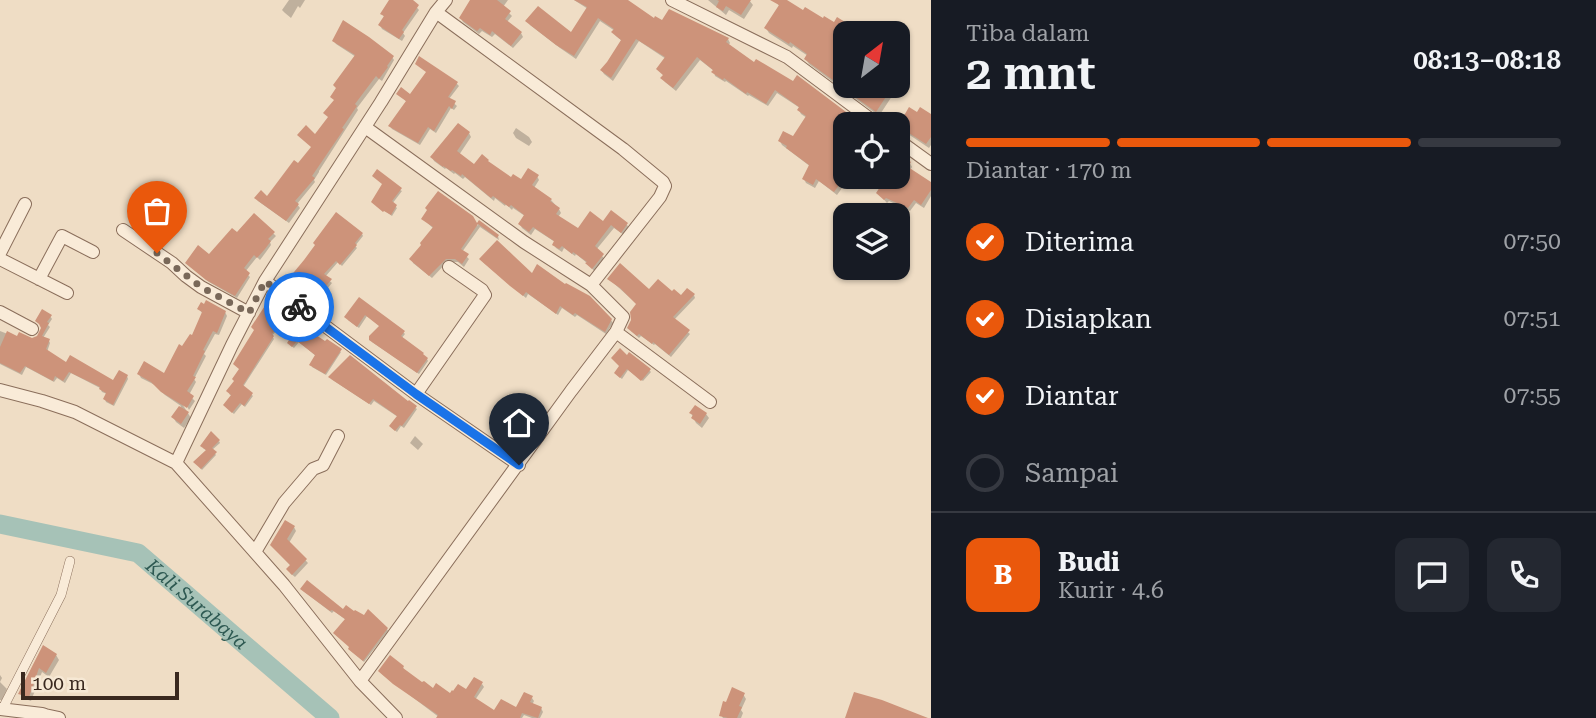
<!DOCTYPE html>
<html lang="id">
<head>
<meta charset="utf-8">
<style>
	body { margin:0; font-family:"Roboto Serif",serif; background:#242831; color:#f1f3f6; height:100vh; display:flex; flex-direction:column; font-size:26px; white-space:nowrap }
	* { box-sizing:border-box; margin:0 }
	p { font-size:23px; color:#9ea1a6 }
	.icon { flex:none; width:38px; height:38px; fill:none; stroke:currentColor; stroke-width:2; stroke-linecap:round; stroke-linejoin:round }
	.map { position:relative; flex:1; overflow:hidden }
	.panel { display:flex; flex-direction:column; background:#171b24; width:665px }
	.panel>* { flex:none }
	.needle { width:46px; rotate:31deg }
	.tools { position:absolute; left:833px; top:21px; display:grid; gap:14px }
	.tools a { display:grid; place-items:center; width:77px; height:77px; border-radius:14px; background:#171b24; box-shadow:0 2px 5px #0004; font-size:35px }
	.scale { position:absolute; left:21px; bottom:18px; width:158px; box-sizing:border-box; padding-left:7px; border:4px solid #3a291f; border-top:0; font-size:19px; line-height:24px; white-space:nowrap; color:#3a291f; -webkit-text-stroke:5px #f6e8d4; paint-order:stroke }
	.pin { position:absolute; display:grid; place-items:center; width:60px; height:60px; color:#fff; margin:-72px -30px; border-radius:50% 50% 50% 0; rotate:-45deg; box-shadow:0 0 7px #0007 }
	.pin .icon { rotate:45deg }
	.courier { position:absolute; display:grid; place-items:center; width:70px; height:70px; margin:-35px; border:5px solid #1a73e8; border-radius:50%; background:#fff; color:#222; box-shadow:0 2px 9px #0007 }
	.summary em { font-style:normal; font-weight:600 }
	.summary div { display:flex; flex-direction:column-reverse }
	.summary { display:flex; align-items:center; justify-content:space-between; height:119px; padding:0 35px }
	h1 { font-size:46px; font-weight:600; line-height:52px }
	.bar { display:grid; grid-template-columns:repeat(4,1fr); gap:10px 7px; align-content:center; height:84px; padding:0 35px }
	.bar i { height:9px; border-radius:5px; background:#363941 }
	.bar .selected { background:#ea580c }
	.bar p { grid-column:span 4 }
	.line { display:flex; align-items:center; gap:18px; padding:0 35px; border-top:2px solid #363941 }
	.line div { flex:1 }
	.round { display:grid; place-items:center; flex:none; width:74px; height:74px; border-radius:14px; background:#242831 }
	ol { padding:0 35px; list-style:none }
	li { display:flex; align-items:center; gap:21px; height:77px }
	li p { margin-inline-start:auto }
	li .icon { padding:7px; border-radius:50%; background:#ea580c; color:#fff; stroke-width:4 }
	li:last-child { color:#9ea1a6 }
	li i { width:38px; height:38px; border:4px solid #363941; border-radius:50% }
	main { display:flex; flex:1; min-height:0 }
	.map>svg:first-child { display:block }
	.shadow { fill:#0003 }
	.lines { fill:none; stroke-linecap:round; stroke-linejoin:round }
	.river { stroke:#a6c2b7; stroke-width:19 }
	.building { fill:#cd937a }
	.pedestrian-casing { stroke:#8a6e5b; stroke-width:10 }
	.minor-casing { stroke:#8a6e5b; stroke-width:14 }
	.pedestrian { stroke:#f9ebd8; stroke-width:9 }
	.minor { stroke:#f9ebd8; stroke-width:12 }
	.done { stroke:#796859; stroke-width:7; stroke-dasharray:0 12.6 }
	.route { stroke:#1a73e8; stroke-width:9 }
	.labels { text-anchor:middle; stroke-width:5; stroke-linejoin:round; paint-order:stroke }
	.water-label { font-size:19px; font-style:italic; fill:#2e5952; stroke:#f6e8d4 }
</style>
</head>
<body>
<main>
<div class="map">
<svg width="931" height="718" viewBox="0 0 931 718">
	<rect width="100%" height="100%" fill="#efddc5"/>
	<path class="shadow" d="M289,0H305L300,8L298,6L291,18L285,13L282,10Z
		M399,0H410L419,10L403,33L405,36L402,41L382,29L380,25L385,18L382,14Z
		M475,0H508L503,7L512,16L507,22L521,33L523,37L513,48L495,34L492,37L482,31L479,34L463,22L461,18Z
		M574,0H625L654,21L662,23L670,11L728,39L730,43L728,46L755,64L794,84L798,78L860,124H845V177H850L837,195L819,181L815,188L806,183L804,179L811,167L782,145L780,141L793,138L807,118L801,114L799,110L800,108L777,93L768,106L749,95L748,96L726,81L725,82L715,76L714,71L700,60L676,91L665,82L662,78L664,76L658,69L666,59L639,41L613,81L604,74L602,71L622,41L616,36L613,32L615,31L600,21L576,59L560,48L530,25L528,21L572,35L588,9Z
		M708,0H749L753,5L744,19L729,10L726,15Z
		M779,0H785L803,12L834,25L844,23L846,28L842,35L845,38V86H879L884,88L885,86L898,87L879,116L809,64L806,59L808,56L793,46L792,48L769,33L766,28L780,7L777,3Z
		M334,41L392,57L394,60L382,81L379,79L357,108L358,110L319,171V172L314,180L315,182L297,204L300,208L289,223L258,201L256,198H267L298,166L312,148L315,136L330,118L335,101L356,57L336,44Z
		M898,43L908,51L905,56L898,52Z
		M420,58L457,84L459,86L449,99L457,106L454,110L451,108L436,133L430,129L420,145L392,129L390,126L407,102L398,94L411,96L428,73L417,64Z
		M931,121V145L929,148L902,130L899,125Z
		M516,128L529,137L532,142L529,146L516,138L513,133Z
		M469,133L471,137L459,155L474,167L490,164L512,180L521,181L537,176L539,180L534,188L551,200L559,209L561,213L558,217L578,230L604,223L627,225L629,228L624,235L614,228L596,250L605,259L595,272L587,263L576,254L575,256L564,248L562,252L556,248L554,245L555,242L535,229L531,235L522,228L520,224L525,216L513,208L512,210L506,204L505,206L495,198L494,201L465,177L463,179L455,173L454,174L446,168L445,169L434,161L432,157Z
		M898,153L910,163L912,167L910,170L931,184V196L924,208L916,203L910,211L889,201L887,203L878,193L883,186L879,183L875,177H898Z
		M374,176L402,191L392,204L397,208L392,216L375,204L384,185Z
		M254,215L276,236L270,242L271,245L266,252L260,260L257,257L245,272L250,277L237,298L209,282L187,263L209,256L237,235Z
		M471,217L477,226L479,223L498,236L499,240L480,227L462,252L469,259L464,267L458,262H447L432,278L413,263L412,259L434,229L423,219Z
		M362,234L363,236L355,246L357,248L342,266L338,262L325,277L332,283L313,306L287,286L286,284L316,246Z
		M483,262L532,275L611,320L613,323L606,334L577,315L575,317L562,308L558,315L528,294L526,298Z
		M609,279L649,291L682,298L694,295L695,298L674,320L690,334L671,357L655,344L654,345L641,336L639,338L631,331L638,305Z
		M360,299L403,332L405,334L401,339L427,359L428,361L419,374L372,342L371,340L381,327L367,316L359,328L348,320Z
		M199,309L225,312L227,316L219,335L215,334L204,354L206,356L194,379L196,382L189,395L195,401L189,410L184,400L181,402L191,418L184,428L176,422L173,417L181,406L165,395L155,385L141,378L139,374L165,375L192,337L203,314Z
		M285,310L286,312L275,327L277,330L272,336L274,339L243,387L253,396L245,407L242,404L234,414L226,407L232,396L229,394Z
		M50,316L52,319L48,325L50,327L43,338L49,341L50,343L47,352L67,364L113,382L127,376L128,379L114,406L106,402L105,399L107,394L102,392L100,388L71,373L65,383L57,378L54,382L26,367L22,375L0,364V331L18,338H37Z
		M307,328V331L341,352L326,375L312,367L316,356L299,342L294,348L290,345Z
		M627,357L649,370L651,372L643,381L628,370L622,379L617,375Z
		M331,379L408,403L417,409L404,428L401,426L397,432L392,428L398,417L374,401L371,405Z
		M691,413L706,414L709,418L702,428L696,423Z
		M415,436L423,444L418,450L410,443Z
		M219,441L220,443L212,450L216,455L202,470L197,464L207,451L203,448Z
		M294,527L296,531L289,543L308,563L295,577L290,573L291,566L274,548Z
		M302,590L344,612L387,629L388,631L364,662L351,651L346,620L334,611L332,613Z
		M44,648L56,655L59,660L49,677L42,672L31,701L23,698L20,693Z
		M403,667L404,670L433,691L451,696L467,691L482,684L484,687L475,700L494,712L517,710L532,698L534,701L532,705L541,708L543,712L540,718H532L524,715L522,718H440L382,674L380,671Z
		M0,675L2,678L0,682L7,689L2,700H0Z
		M743,694L746,699L741,710L743,713L741,718H723L721,715Z"/>
	<g class="lines">
		<path class="river" id="s1" d="M0,524L138,553L330,718"/>
	</g>
	<path class="building" d="M389,0H413L419,5L402,30L404,32L399,39L378,25L384,16L380,14Z
		M470,0H497L511,11L505,19L522,32L511,46L492,31L490,35L480,28L477,31L459,18Z
		M574,0H628L654,18L655,16L662,20L669,9L729,38L726,42L754,62L756,59L793,81L797,75L862,124H845V177L834,192L816,179L813,185L802,179L809,165L786,148L787,146L778,141L783,131L793,136L806,116L797,110L799,107L775,90L766,104L747,92L746,94L724,78L723,80L711,72L713,70L697,57L673,88L660,78L663,75L656,69L665,57L636,39L611,78L600,70L607,62L621,40L611,32L614,29L598,18L574,56L556,45L525,21L538,6L571,32L587,7Z
		M717,0H751L741,15L726,6L723,11L716,7L719,1Z
		M770,0H787L803,10L805,7L823,18L824,16L834,22L837,17L845,22L839,31L845,36V70L837,83L804,59L807,54L790,42L789,44L764,28L779,5Z
		M343,20L369,37L394,56L387,66L388,67L379,79L376,76L355,104L357,106L342,128L344,129L312,176L315,178L295,201L299,204L286,221L254,198L261,190L267,196L294,160L298,163L311,147L297,135L306,125L315,134L328,117L323,113L334,100L330,97L336,88L333,85L355,55L332,41Z
		M419,56L458,82L448,97L456,101L452,109L449,106L434,131L428,127L418,143L388,126L406,101L396,94L401,87L410,94L426,72L415,64Z
		M840,86H893L876,112Z
		M909,107L917,112L920,107L931,114V137L926,144L898,126Z
		M458,123L470,132L457,151L474,164L482,154L489,160L488,161L511,177L513,174L521,179L528,168L539,175L532,185L552,199L550,201L560,208L556,214L578,228L590,211L603,221L611,210L628,223L621,233L611,225L595,246L604,254L592,269L585,263L587,262L573,252L572,254L562,246L559,249L552,245L554,241L533,227L529,232L518,224L524,215L511,205L509,207L493,196L491,198L462,174L461,176L452,170L451,171L443,166V167L430,157Z
		M898,153L911,162L908,167L931,182V190L921,205L914,200L908,208L886,198L884,200L876,193L882,184L871,177H898Z
		M377,169L402,188L392,201L397,205L391,215L384,211L383,212L371,202L382,184L372,176Z
		M438,191L473,216L477,223L479,220L499,235L497,238L478,224L461,249L469,254L462,264L455,259H446L429,276L409,259L421,245L420,243L433,227L421,219L427,210L425,208Z
		M336,212L363,233L355,243L357,245L340,265L336,261L324,274L332,279L311,304L284,284L304,260L315,245L313,243Z
		M254,213L275,232L268,239L271,241L265,249L257,258L254,255L244,268L250,273L235,296L206,280L185,263L198,245L209,254L232,228L237,232Z
		M497,240L532,273L537,264L565,284L566,283L590,296L612,319L605,332L575,313L573,315L560,306L556,314L526,292L523,296L510,286L479,259Z
		M620,263L649,289L658,279L672,291L674,289L681,295L687,288L695,294L673,317L690,330L669,355L653,342L652,344L639,334L637,336L627,328L631,320L630,312L636,304L620,288L607,279Z
		M359,297L405,331L401,336L424,353L423,354L428,358L417,373L369,340V336L379,326L365,315L357,327L344,317Z
		M270,298L286,309L275,325L277,327L272,334L274,336L243,385L253,393L244,406L240,403L232,413L223,405L231,395L226,391L234,381L232,379L239,369L233,364L254,330L251,327Z
		M206,300L226,311L217,333L213,331L203,350L205,351L193,376L196,377L187,391L194,396L187,408L161,392L151,382L137,374L144,361L164,373L179,344L182,346L190,334L192,335L202,312L197,309L201,302L204,304Z
		M42,309L52,315L47,322L49,323L42,336L50,339L46,349L66,362L70,355L113,380L119,370L128,375L113,405L103,399L106,393L99,389L100,387L69,372L63,381L55,376L53,381L25,366L20,373L0,363V347L7,331L17,336L19,332L32,338L37,336L41,328L39,324L35,321Z
		M301,322L308,327L307,329L325,341L327,339L342,349L325,374L309,365L315,355L297,341L292,347L287,343Z
		M620,348L627,355L629,352L651,369L641,381L627,369L620,378L614,373L619,366L611,358Z
		M350,355L408,401L409,400L417,406L402,426L400,425L395,431L389,426L397,416L373,399L369,404L328,377Z
		M695,405L707,413L700,424L691,418L693,415L689,413Z
		M179,406L189,412L181,424L171,417Z
		M211,431L220,440L212,448L217,452L201,469L193,462L206,450L200,446Z
		M285,520L295,526L287,539L307,559L292,575L286,569L290,565L270,545Z
		M307,580L343,609L346,605L354,611L355,610L364,615L368,609L388,628L363,661L348,649L349,647L333,633L345,619L332,610L330,611L300,589Z
		M43,645L57,654L46,673L39,668L29,697L18,694Z
		M390,655L404,666L403,668L422,682L424,681L433,688L436,683L450,693L452,690L453,691L458,684L466,689L474,677L483,682L474,697L494,710L501,699L516,707L524,692L533,696L530,702L542,707L538,718L522,713L520,718H436L438,715L393,684L378,671Z
		M732,687L745,693L739,706L742,707L737,718H728L719,716L723,701L726,702Z
		M854,692L882,700L928,718H845Z"/>
	<g class="lines">
		<g class="pedestrian-casing">
			<path id="pedestrian" d="M2,710L61,595L70,561"/>
		</g>
		<g class="minor-casing">
			<path id="minor" d="M672,0L787,57L877,124
				M436,12L623,149L663,182L665,186L660,197L591,285
				M898,140L931,164
				M123,230L172,263L186,276L201,287L249,313
				M0,253L25,204
				M0,259L67,293
				M39,279L62,236L93,252
				M265,281L416,394L519,465
				M0,312L32,329
				M616,332L710,402
				M0,390L42,401L75,412L176,463L284,585L360,681L396,718
				M416,394L485,295L482,290L449,267
				M176,463L232,345L265,281L381,102L436,12L446,0
				M255,552L284,503L313,469L323,465L338,436
				M360,681L571,391L616,332L623,317L591,285L524,242L365,127
				M0,709L42,714L45,715L44,718
				M45,715L59,718"/>
		</g>
		<use href="#pedestrian" class="pedestrian"/>
		<use href="#minor" class="minor"/>
	</g>
	<g class="lines">
		<path class="done" d="M157,253L201,287L249,313L265,281L299,307"/>
		<path class="route" d="M299,307L416,394L519,465"/>
	</g>
	<g class="labels">
		<g class="water-label">
			<text dy="7" stroke="none"><textPath href="#s1" startOffset="219">Kali Surabaya</textPath></text>
		</g>
	</g>
</svg>
<div class="tools">
<a><svg class="needle" viewBox="-14 -14 28 28"><path d="M0-13l5 13h-10z" fill="#e53935"/><path d="M0 13l5-13h-10z" fill="#9ea1a6"/></svg></a>
<a><svg class="icon" aria-label="locate" viewBox="0 0 24 24"><circle cx="12" cy="12" r="6"/><path d="M12 2v4M12 18v4M2 12h4M18 12h4"/></svg></a>
<a><svg class="icon" aria-label="layers" viewBox="0 0 24 24"><path d="M12 4l9 5-9 5-9-5zM3 14l9 5 9-5"/></svg></a>
</div>
<div class="scale">100 m</div>
<div class="pin" style="left:157px;top:253px;background:#ea580c"><svg class="icon" aria-label="bag" viewBox="0 0 24 24"><path d="M5 8h14l-1 12H6zM9 8a3 3 0 0 1 6 0"/></svg></div>
<div class="pin" style="left:519px;top:465px;background:#1f2937"><svg class="icon" aria-label="home" viewBox="0 0 24 24"><path d="M3 11l9-7 9 7M6 9v11h12V9"/></svg></div>
<div class="courier" style="left:299px;top:307px"><svg class="icon" aria-label="bike" viewBox="0 0 24 24"><circle cx="6" cy="16" r="4"/><circle cx="18" cy="16" r="4"/><path d="M6 16l4-8h5l3 8M10 8l3 8H6M13 5h3"/></svg></div>
</div>
<section class="panel">
<div class="summary"><div><h1>2 mnt</h1><p>Tiba dalam</p></div><em>08:13–08:18</em></div>
<div class="bar"><i class="selected"></i><i class="selected"></i><i class="selected"></i><i></i><p>Diantar · 170 m</p></div>
<ol>
<li><svg class="icon" aria-label="check" viewBox="0 0 24 24"><path d="M5 12l5 5 9-10"/></svg>Diterima<p>07:50</p></li>
<li><svg class="icon" aria-label="check" viewBox="0 0 24 24"><path d="M5 12l5 5 9-10"/></svg>Disiapkan<p>07:51</p></li>
<li><svg class="icon" aria-label="check" viewBox="0 0 24 24"><path d="M5 12l5 5 9-10"/></svg>Diantar<p>07:55</p></li>
<li><i></i>Sampai</li>
</ol>
<div class="line" style="height:126px"><b class="round" style="background:#ea580c;color:#fff">B</b><div><b>Budi</b><p>Kurir · 4.6</p></div><a class="round"><svg class="icon" aria-label="chat" viewBox="0 0 24 24"><path d="M4 5h16v11H9l-5 4z"/></svg></a><a class="round"><svg class="icon" aria-label="phone" viewBox="0 0 24 24"><path d="M5 4h4l2 5-3 2q2 4 5 5l2-3 5 2v4C11 20 4 13 5 4z"/></svg></a></div>
</section>
</main>
</body>
</html>
